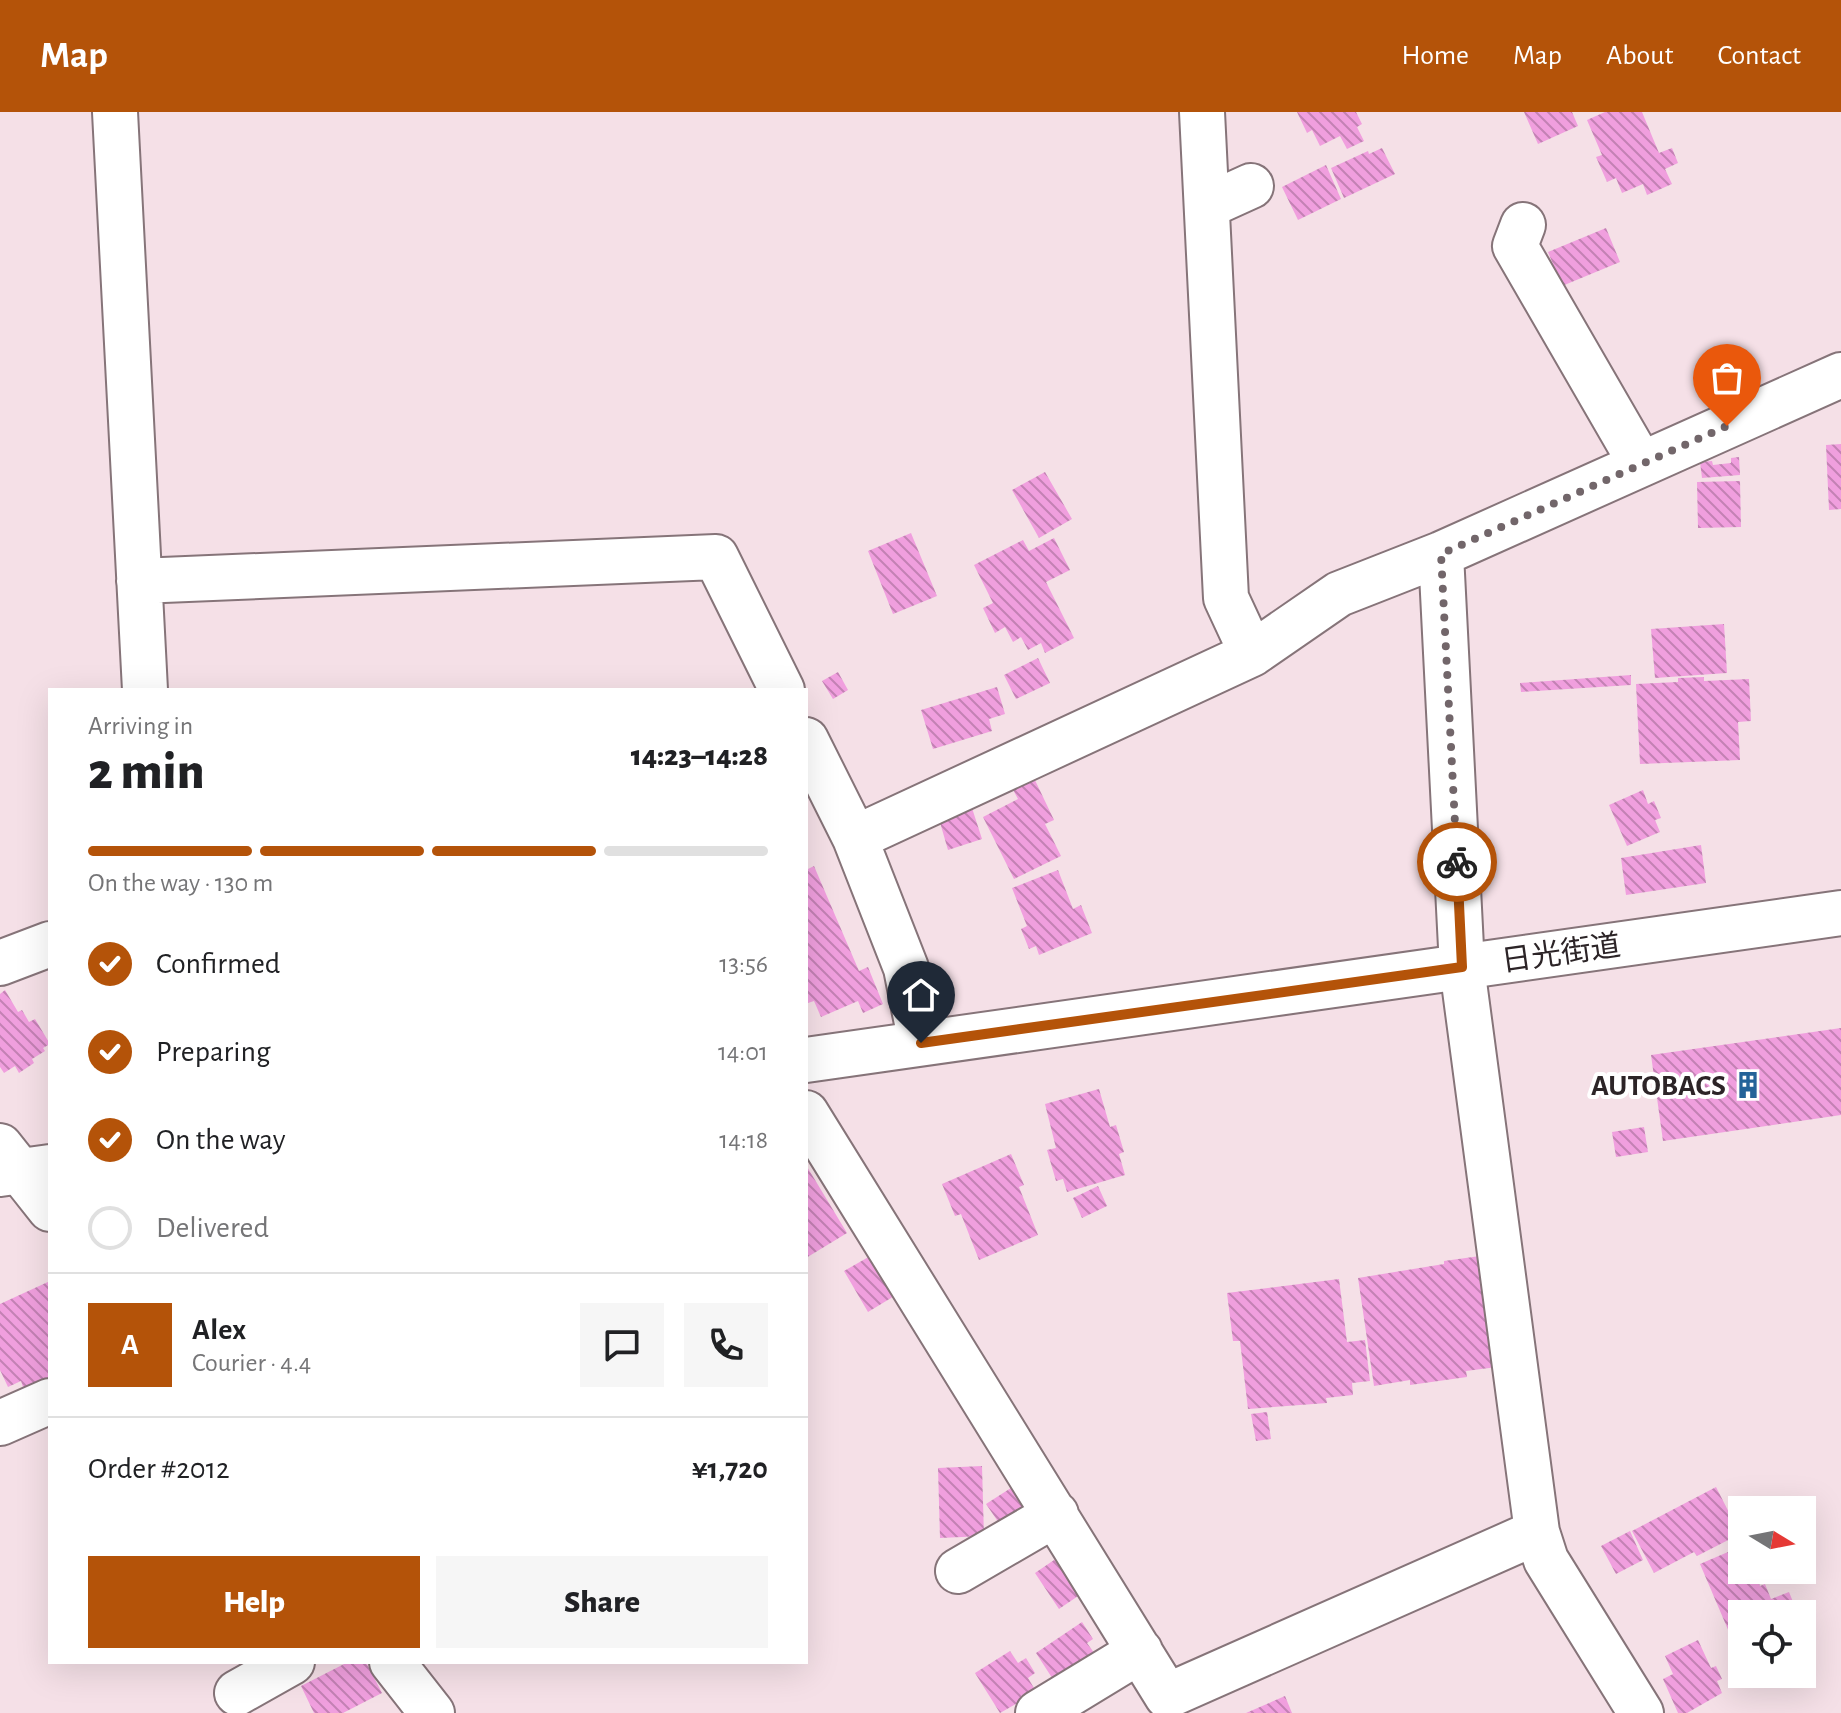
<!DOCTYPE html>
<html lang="en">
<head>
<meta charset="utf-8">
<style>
	body { margin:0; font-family:"Alegreya Sans","Noto Sans JP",sans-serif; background:#f6f6f6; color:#202124; height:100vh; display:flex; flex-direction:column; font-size:30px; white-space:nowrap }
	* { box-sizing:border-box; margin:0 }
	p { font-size:26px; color:#757577 }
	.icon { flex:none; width:44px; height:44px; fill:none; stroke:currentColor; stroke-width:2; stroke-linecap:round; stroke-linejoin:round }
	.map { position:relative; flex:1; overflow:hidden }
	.side { position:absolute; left:48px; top:576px; width:760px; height:976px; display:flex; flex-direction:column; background:#fff; border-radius:0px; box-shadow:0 8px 32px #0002 }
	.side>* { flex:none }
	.needle { width:52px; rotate:100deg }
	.controls { position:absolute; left:1728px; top:1384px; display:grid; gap:16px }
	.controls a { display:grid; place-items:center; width:88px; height:88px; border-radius:0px; background:#fff; box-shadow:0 8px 32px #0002; font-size:40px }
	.pin { position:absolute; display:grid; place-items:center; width:68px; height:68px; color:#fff; margin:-82px -34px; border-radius:50% 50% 50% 0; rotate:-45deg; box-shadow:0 0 8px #0007 }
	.pin .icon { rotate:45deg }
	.courier { position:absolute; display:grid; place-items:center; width:80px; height:80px; margin:-40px; border:6px solid #b45309; border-radius:50%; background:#fff; color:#222; box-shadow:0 2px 10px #0007 }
	.headline em { font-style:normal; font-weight:800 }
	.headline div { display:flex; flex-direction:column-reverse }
	.headline { display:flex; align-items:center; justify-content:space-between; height:136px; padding:0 40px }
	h1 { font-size:52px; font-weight:800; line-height:60px }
	.bar { display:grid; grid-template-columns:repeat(4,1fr); gap:12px 8px; align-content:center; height:96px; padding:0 40px }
	.bar i { height:10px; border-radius:6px; background:#e0e0e0 }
	.bar .current { background:#b45309 }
	.bar p { grid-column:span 4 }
	.line { display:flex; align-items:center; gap:20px; padding:0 40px; border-top:2px solid #e0e0e0 }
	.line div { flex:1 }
	.round { display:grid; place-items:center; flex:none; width:84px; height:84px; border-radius:0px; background:#f6f6f6 }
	ol { padding:0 40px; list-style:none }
	li { display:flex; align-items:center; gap:24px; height:88px }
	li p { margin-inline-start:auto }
	li .icon { padding:8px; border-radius:50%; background:#b45309; color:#fff; stroke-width:4 }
	li:last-child { color:#757577 }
	li i { width:44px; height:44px; border:4px solid #e0e0e0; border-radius:50% }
	.primary-button { display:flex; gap:16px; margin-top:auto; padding:16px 40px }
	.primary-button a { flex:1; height:92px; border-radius:0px; background:#b45309; color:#fff; font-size:32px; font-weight:800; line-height:92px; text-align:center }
	.primary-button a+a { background:#f6f6f6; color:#202124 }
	header { display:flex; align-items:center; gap:48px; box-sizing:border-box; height:112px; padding:0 40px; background:#b45309; color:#fff }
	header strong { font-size:38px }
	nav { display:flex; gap:44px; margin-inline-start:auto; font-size:28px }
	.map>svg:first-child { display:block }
	.building { fill:url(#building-back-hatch) }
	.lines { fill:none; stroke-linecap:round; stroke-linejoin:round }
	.minor-casing { stroke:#867479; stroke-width:48 }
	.highway-casing { stroke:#867479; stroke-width:48 }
	.minor { stroke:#fff; stroke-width:44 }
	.highway { stroke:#fff; stroke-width:44 }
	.done { stroke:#72666a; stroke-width:8; stroke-dasharray:0 14.4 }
	.route { stroke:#b45309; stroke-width:10 }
	.labels { text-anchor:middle; stroke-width:8; stroke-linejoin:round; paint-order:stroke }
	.street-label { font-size:30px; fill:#2c2427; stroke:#fff }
	.poi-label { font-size:30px; font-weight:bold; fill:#2c2427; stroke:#fff; text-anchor:end }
</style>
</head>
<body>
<header>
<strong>Map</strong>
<nav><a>Home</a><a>Map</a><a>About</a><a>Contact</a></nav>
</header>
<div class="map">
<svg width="1841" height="1601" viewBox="0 0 1841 1601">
	<defs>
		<pattern id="building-back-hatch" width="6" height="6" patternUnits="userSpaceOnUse" patternTransform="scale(2)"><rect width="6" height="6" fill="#f09fde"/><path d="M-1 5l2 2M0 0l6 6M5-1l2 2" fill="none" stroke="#c381b4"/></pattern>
	</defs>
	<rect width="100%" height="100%" fill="#f5e0e7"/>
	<path class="building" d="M1297,0H1356L1362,12L1357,15L1364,29L1347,37L1340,24L1320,34L1312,18L1307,21Z
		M1524,0H1572L1578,14L1538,32Z
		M1605,0H1642L1659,41L1672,36L1678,51L1665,57L1672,72L1647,83L1643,72L1622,81L1616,66L1607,70L1596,45L1602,43L1587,8Z
		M1382,36L1395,62L1344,86L1331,56L1368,39L1369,42Z
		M1326,53L1341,87L1298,108L1282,75Z
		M1606,116L1620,150L1562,174L1548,140Z
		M1841,332V397L1829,398L1826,333Z
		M1739,345L1740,363L1702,366L1700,350L1712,349L1713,353L1731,351V346Z
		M1045,360L1072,407L1039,426L1012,378Z
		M1740,369L1741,415L1698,416L1697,370Z
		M911,421L937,484L893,502L868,439Z
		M1054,426L1070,458L1046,470L1074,526L1045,541L1041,531L1028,538L1021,525L1013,530L1005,515L995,521L983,496L993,491L974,453L1023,428L1029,439Z
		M1724,512L1727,561L1655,566L1651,517Z
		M1038,546L1050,571L1016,587L1004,563Z
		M838,560L848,578L833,587L822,569Z
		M1631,563V573L1521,580L1520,571Z
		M1704,565V569L1749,567L1751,609L1738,610L1740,648L1640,652L1636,572L1678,570V566Z
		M997,575L1005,602L989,607L992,619L933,637L921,598Z
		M1033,664L1054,708L1045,712L1061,744L1014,767L983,705L1018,687L1011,674Z
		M1643,678L1648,692L1654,689L1661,706L1655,708L1660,720L1627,734L1609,693Z
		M972,696L982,727L948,738L939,707Z
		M1701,733L1706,771L1626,783L1621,746Z
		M814,754L859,859L868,855L883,892L863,901L858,889L821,905L814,889L808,891L806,888V758Z
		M1058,758L1073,797L1081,793L1092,821L1039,843L1036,834L1029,837L1021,817L1027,814L1012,776Z
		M5,878L18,900L22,898L29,910L35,907L50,932L43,936L45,939L32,947L34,951L19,961L15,954L4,961L0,955V882Z
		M1841,916V1003L1663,1029L1651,943Z
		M1099,977L1110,1015L1116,1013L1124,1040L1119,1042L1125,1063L1067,1080L1063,1067L1056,1069L1047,1038L1056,1036L1045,992Z
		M1644,1015L1648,1040L1616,1045L1612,1020Z
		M1011,1042L1024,1073L1019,1075L1038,1123L979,1148L961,1102L955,1104L942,1072Z
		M806,1053L847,1121L806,1146Z
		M1098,1074L1107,1094L1082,1106L1073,1086Z
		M872,1143L896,1183L868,1200L844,1159Z
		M1480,1144L1497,1255L1466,1259L1467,1265L1410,1273V1268L1374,1274L1358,1166L1444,1152V1149Z
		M1339,1167L1347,1230L1365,1228L1370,1269L1352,1271L1353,1283L1326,1286L1327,1291L1248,1297L1240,1229H1233L1227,1181Z
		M50,1169V1267L24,1278L21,1269L8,1275L0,1258V1192Z
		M1267,1300L1271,1327L1256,1329L1251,1302Z
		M982,1354L984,1424L940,1426L938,1356Z
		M1014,1374L1028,1396L1001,1414L986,1392Z
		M1716,1375L1740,1422L1697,1444L1694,1440L1654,1461L1632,1419Z
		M1630,1419L1643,1448L1616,1462L1601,1434Z
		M1742,1434V1458H1754L1760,1474L1765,1472L1771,1487L1789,1480L1798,1502H1742V1523L1732,1527L1700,1452Z
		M1057,1446L1081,1482L1059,1497L1035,1461Z
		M1082,1510L1093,1527L1087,1531L1097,1545L1056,1572L1036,1541Z
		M1698,1528L1711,1556L1716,1554L1722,1567L1717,1569L1722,1581L1687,1601H1678L1663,1567L1673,1562L1665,1544Z
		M1010,1539L1018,1551L1026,1546L1035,1561L1028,1566L1034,1576L1021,1584L1023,1588L1000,1601L975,1561Z
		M348,1550H366L382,1581L343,1601H314L301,1574Z
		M1285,1584L1292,1601H1246Z"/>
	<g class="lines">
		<g class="minor-casing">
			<path id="minor" d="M115,0L145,578
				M1202,0L1226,486L1252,542
				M1207,94L1251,74
				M1523,113L1515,134L1641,352
				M1441,442L1462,855L1537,1420L1546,1448L1641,1601
				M139,469L716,445L782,578
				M806,628L855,726L1252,542L1339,482L1441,442L1841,263
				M855,726L906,856L921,931
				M0,851L50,832
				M806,1001L1167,1584L1537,1420
				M0,1034L50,1097
				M0,1311L50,1289
				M958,1459L1056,1402
				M392,1550L432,1601
				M237,1581L292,1550
				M1038,1601L1140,1539"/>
		</g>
		<g class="highway-casing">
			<path id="highway" d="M806,948L1841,801
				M0,1062L50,1055"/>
		</g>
		<use href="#minor" class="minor"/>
		<use href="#highway" class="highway"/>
	</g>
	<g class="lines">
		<path class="done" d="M1457,750L1441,442L1727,314"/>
		<path class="route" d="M921,931L1462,855L1457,750"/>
	</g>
	<defs>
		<g id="building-bare" transform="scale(2.16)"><path d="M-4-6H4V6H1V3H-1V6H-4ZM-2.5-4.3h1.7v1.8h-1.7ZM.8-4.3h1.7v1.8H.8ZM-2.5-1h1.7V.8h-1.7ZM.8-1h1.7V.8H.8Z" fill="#246399" stroke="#fff" stroke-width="2.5" paint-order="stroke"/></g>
	</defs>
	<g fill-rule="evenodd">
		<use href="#building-bare" x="1748" y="973"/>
	</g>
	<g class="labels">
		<g class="street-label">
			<text transform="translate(1561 841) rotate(-8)" y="10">日光街道</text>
		</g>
		<g class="poi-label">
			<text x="1726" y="983">AUTOBACS</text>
		</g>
	</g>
</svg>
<div class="controls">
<a><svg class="needle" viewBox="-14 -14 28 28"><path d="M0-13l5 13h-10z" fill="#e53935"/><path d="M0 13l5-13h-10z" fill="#757577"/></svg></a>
<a><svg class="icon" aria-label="locate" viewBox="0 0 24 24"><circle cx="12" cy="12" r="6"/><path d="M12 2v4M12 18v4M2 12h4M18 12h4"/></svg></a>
</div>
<div class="pin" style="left:1727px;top:314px;background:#ea580c"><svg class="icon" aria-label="bag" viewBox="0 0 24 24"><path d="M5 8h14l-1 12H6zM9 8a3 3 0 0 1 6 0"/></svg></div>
<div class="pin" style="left:921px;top:931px;background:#1f2937"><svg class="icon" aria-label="home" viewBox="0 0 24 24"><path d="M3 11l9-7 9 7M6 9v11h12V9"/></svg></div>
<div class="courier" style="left:1457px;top:750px"><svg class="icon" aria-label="bike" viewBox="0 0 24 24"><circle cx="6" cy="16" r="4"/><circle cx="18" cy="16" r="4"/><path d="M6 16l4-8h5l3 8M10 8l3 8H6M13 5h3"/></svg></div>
<section class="side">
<div class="headline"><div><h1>2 min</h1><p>Arriving in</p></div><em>14:23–14:28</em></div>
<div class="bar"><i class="current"></i><i class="current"></i><i class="current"></i><i></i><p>On the way · 130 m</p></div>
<ol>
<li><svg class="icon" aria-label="check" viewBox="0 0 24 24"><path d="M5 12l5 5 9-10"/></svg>Confirmed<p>13:56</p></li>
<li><svg class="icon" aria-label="check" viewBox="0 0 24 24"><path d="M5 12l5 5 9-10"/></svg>Preparing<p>14:01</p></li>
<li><svg class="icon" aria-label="check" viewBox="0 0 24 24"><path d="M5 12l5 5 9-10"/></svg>On the way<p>14:18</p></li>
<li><i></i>Delivered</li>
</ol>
<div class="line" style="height:144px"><b class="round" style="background:#b45309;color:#fff">A</b><div><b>Alex</b><p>Courier · 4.4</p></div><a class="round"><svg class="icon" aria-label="chat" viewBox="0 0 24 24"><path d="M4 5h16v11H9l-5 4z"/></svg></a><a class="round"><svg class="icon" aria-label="phone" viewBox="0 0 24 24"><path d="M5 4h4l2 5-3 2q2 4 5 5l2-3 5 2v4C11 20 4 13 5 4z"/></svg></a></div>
<div class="line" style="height:104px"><div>Order #2012</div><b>¥1,720</b></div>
<div class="primary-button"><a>Help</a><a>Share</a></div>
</section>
</div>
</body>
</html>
